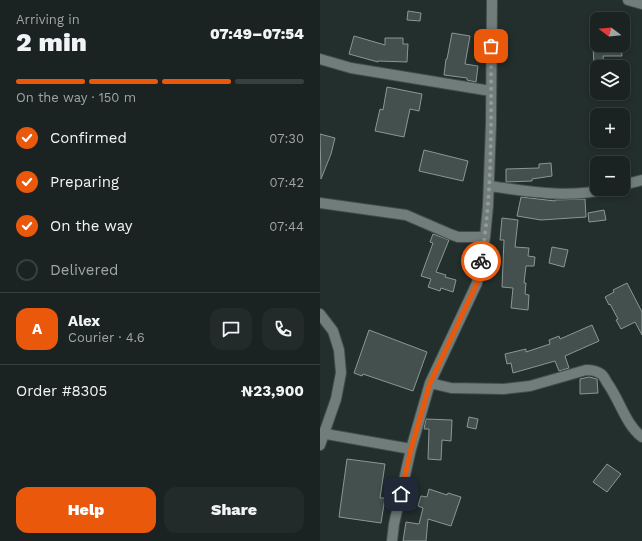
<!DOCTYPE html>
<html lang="en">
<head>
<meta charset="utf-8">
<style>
	body { margin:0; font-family:"Work Sans",sans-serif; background:#232b2a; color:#f1f3f6; height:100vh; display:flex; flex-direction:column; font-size:15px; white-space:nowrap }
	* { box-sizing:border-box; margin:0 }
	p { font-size:13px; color:#9fa4a5 }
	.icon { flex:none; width:22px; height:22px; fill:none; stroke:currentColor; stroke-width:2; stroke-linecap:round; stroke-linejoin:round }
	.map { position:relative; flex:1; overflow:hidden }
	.panel { display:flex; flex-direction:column; background:#1a2321; width:320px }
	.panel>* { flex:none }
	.needle { width:26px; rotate:286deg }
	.fabs { position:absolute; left:270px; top:12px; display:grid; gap:8px }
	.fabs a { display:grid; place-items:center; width:40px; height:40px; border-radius:8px; background:#1a2321; box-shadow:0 2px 6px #0003,0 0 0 1px #38403f; font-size:20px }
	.pin { position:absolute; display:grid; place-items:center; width:34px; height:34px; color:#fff; margin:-17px; border-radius:8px; box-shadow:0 2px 6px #0006 }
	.courier { position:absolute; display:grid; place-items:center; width:40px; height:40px; margin:-20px; border:3px solid #ea580c; border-radius:50%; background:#fff; color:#222; box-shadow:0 1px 5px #0007 }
	.head em { font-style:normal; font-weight:800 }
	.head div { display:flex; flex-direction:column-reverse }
	.head { display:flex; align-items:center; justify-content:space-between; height:68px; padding:0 16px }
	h1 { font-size:26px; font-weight:800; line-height:30px }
	.bar { display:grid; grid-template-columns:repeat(4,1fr); gap:6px 4px; align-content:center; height:48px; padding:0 16px }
	.bar i { height:5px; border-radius:3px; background:#38403f }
	.bar .on { background:#ea580c }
	.bar p { grid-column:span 4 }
	.line { display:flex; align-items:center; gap:10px; padding:0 16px; border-top:1px solid #38403f }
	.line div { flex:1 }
	.round { display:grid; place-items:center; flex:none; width:42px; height:42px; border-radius:12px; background:#232b2a }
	ol { padding:0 16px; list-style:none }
	li { display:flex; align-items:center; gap:12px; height:44px }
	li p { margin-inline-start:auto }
	li .icon { padding:4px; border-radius:50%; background:#ea580c; color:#fff; stroke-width:4 }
	li:last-child { color:#9fa4a5 }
	li i { width:22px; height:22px; border:2px solid #38403f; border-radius:50% }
	.button { display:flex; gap:8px; margin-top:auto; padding:8px 16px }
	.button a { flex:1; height:46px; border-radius:12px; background:#ea580c; color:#fff; font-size:16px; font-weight:800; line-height:46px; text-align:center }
	.button a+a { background:#232b2a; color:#f1f3f6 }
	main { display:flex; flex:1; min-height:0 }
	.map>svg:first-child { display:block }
	.building { fill:#43504d; stroke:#8a9794 }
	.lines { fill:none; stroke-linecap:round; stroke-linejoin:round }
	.minor-casing { stroke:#434d4b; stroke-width:12 }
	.minor { stroke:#707d7a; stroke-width:10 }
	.done { stroke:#939c9a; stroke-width:4; stroke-dasharray:0 7.2 }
	.route { stroke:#ea580c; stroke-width:5 }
</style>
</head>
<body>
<main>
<section class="panel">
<div class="head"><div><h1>2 min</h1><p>Arriving in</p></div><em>07:49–07:54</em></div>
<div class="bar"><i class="on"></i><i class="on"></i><i class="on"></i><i></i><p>On the way · 150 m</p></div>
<ol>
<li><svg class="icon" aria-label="check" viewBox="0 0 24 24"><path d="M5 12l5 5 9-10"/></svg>Confirmed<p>07:30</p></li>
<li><svg class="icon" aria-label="check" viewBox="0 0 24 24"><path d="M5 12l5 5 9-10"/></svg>Preparing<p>07:42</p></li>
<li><svg class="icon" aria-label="check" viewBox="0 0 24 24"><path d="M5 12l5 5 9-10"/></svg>On the way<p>07:44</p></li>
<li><i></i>Delivered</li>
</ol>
<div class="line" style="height:72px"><b class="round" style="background:#ea580c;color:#fff">A</b><div><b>Alex</b><p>Courier · 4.6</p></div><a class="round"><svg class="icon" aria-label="chat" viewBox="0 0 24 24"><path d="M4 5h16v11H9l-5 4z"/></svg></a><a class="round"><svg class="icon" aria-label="phone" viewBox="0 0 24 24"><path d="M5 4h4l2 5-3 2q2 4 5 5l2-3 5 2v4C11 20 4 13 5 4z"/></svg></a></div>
<div class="line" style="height:52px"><div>Order #8305</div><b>₦23,900</b></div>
<div class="button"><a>Help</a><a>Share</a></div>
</section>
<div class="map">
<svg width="322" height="541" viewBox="0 0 322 541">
	<rect width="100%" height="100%" fill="#232f2c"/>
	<path class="building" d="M88,11L101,13L100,21L87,20Z
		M132,33L150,36L145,64L158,66L156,82L147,80V78L124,75L126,59H127Z
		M34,36L65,45V38H83V44H88L87,62L58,61V62L29,54Z
		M273,45H301L302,56H283L284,67H274Z
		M67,87L102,94L99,111L90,109L84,137L55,131L60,109L63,110Z
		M0,134L15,138L11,154L1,179Z
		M104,150L148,161L143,181L99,171Z
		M231,163L232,176L212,179V181L186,182V169L219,168V164Z
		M201,197L235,201V200L265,199L266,217L221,220L197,216Z
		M284,210L286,220L269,222L268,213Z
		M182,218L198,220L195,247L209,248L208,256L215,257L214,266H206L204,283H206L205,294L209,295L208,310L191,308L193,288L182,287L184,240H180Z
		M113,234L129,240L116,272L126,275L125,277L136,280L133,292L121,288L120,291L108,287L111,279L101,276L113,243L110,242Z
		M232,247L248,250L244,267L229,263Z
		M307,283L322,312V335L315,322L301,329L296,320L298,319L290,304L289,305L285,297L294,292L293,290Z
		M272,325L279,341L245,356L249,368L239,371L235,361L193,373L191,363L187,364L185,354L206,349V352L230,344L229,340L239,336L240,339Z
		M49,330L107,352L93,391L43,374L42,376L34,373Z
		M269,377L277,379L278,393L260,394V379Z
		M149,417L158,419L156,429L147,427Z
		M106,419L132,420L131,441L122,440L121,460L108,459L109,429H104Z
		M27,459L65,464L60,498H65L61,523L19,517Z
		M287,464L301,474L287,492L273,482Z
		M109,489L127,495L128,493L141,497L131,526L108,519L106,541H83L86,522L99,524L103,508L98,506L101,496L107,497Z"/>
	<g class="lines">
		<g class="minor-casing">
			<path id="minor" d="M308,0L322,4
				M0,59L31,68L171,91
				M303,185L322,180
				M169,186C207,191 248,199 286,189
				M0,203L86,215L130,234L138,237H165
				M0,314L13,331L19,350L21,373L16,399L0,445
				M110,383L131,388L184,389L210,386L266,370C271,370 277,371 281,374C284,376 286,381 288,384C300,401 306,425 322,437
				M0,433L91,449
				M72,541L74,524L91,449L110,383L157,283L165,237L168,206L171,124L172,0"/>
		</g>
		<use href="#minor" class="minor"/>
	</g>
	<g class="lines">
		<path class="done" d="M161,261C173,191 171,118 171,46"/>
		<path class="route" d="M81,494L91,449L110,383L157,283L161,261"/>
	</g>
</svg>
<div class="fabs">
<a><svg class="needle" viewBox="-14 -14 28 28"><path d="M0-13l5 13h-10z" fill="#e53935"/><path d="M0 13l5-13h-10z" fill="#9fa4a5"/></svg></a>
<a><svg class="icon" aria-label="layers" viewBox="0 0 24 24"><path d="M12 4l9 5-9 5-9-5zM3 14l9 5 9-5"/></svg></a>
<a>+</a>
<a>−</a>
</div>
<div class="pin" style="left:171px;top:46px;background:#ea580c"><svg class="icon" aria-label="bag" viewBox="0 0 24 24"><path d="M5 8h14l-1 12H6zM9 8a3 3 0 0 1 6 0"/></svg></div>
<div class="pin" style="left:81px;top:494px;background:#1f2937"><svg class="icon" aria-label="home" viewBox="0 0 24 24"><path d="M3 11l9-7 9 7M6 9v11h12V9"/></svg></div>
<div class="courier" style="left:161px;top:261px"><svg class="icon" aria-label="bike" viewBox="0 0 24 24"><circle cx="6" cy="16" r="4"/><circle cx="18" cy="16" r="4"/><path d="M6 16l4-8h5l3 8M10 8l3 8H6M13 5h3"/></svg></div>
</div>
</main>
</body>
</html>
